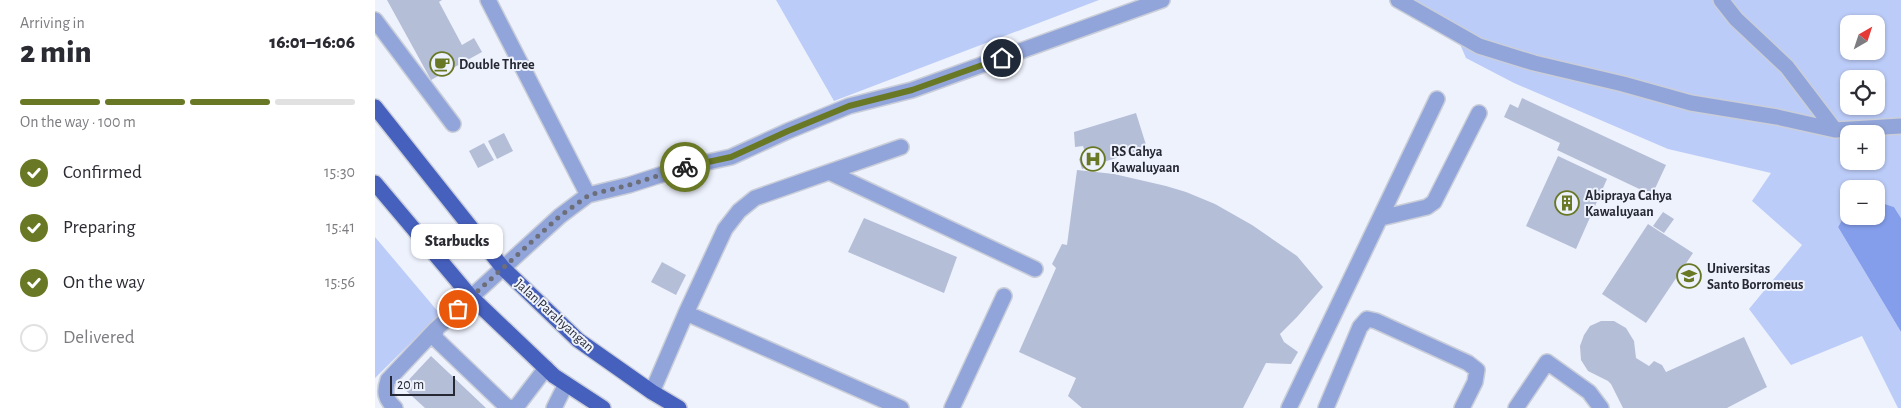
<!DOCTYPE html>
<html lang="en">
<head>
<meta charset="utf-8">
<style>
	body { margin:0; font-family:"Alegreya Sans",sans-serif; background:#f7f7f7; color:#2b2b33; height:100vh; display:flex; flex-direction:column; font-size:19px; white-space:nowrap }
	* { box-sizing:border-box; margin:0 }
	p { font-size:16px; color:#7c7c81 }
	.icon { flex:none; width:28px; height:28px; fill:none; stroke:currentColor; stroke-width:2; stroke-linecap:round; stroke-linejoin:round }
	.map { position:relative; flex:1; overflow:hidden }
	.drawer { display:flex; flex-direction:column; background:#fff; width:375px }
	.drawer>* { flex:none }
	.needle { width:32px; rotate:39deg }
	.fabs { position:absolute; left:1465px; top:15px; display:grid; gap:10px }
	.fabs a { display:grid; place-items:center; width:45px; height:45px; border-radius:10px; background:#fff; box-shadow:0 1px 4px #0004; font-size:25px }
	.scale { position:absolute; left:15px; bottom:12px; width:65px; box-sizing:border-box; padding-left:5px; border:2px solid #262933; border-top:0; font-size:14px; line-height:18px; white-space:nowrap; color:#262933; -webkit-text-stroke:4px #eef2fd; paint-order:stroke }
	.pin { position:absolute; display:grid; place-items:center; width:42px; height:42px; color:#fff; margin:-21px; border:2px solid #fff; border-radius:50%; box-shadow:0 1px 5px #0007 }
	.courier { position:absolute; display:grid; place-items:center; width:50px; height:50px; margin:-25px; border:4px solid #697825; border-radius:50%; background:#fff; color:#222; box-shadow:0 1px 6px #0007 }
	.bubble { position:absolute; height:35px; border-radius:10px; background:#fff; box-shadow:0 1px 4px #0004; font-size:16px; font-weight:800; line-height:35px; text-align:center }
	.head em { font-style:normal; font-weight:800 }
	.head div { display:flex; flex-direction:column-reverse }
	.head { display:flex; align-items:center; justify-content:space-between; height:85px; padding:0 20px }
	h1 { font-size:32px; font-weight:800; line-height:38px }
	.bar { display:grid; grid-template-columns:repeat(4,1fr); gap:8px 5px; align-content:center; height:60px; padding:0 20px }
	.bar i { height:6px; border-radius:4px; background:#e1e1e2 }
	.bar .current { background:#697825 }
	.bar p { grid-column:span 4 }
	ol { padding:0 20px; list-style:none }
	li { display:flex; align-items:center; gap:15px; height:55px }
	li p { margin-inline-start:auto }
	li .icon { padding:5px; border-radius:50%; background:#697825; color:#fff; stroke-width:4 }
	li:last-child { color:#7c7c81 }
	li i { width:28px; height:28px; border:2px solid #e1e1e2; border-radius:50% }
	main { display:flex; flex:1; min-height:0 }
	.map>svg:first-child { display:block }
	.green { fill:#bcccf8; fill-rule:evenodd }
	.water { fill:#849eeb }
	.building { fill:#b5bed7 }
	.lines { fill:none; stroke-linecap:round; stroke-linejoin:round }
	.minor-casing { stroke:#caced9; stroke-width:18 }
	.major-casing { stroke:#caced9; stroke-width:18 }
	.minor { stroke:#92a5da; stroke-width:15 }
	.major { stroke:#4660be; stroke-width:15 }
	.done { stroke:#6c6f7a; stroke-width:5; stroke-dasharray:0 9 }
	.route { stroke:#697825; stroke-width:6 }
	.labels { text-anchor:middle; stroke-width:4; stroke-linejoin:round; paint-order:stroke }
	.poi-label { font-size:14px; font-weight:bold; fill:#262933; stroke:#eef2fd; text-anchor:start }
	.street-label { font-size:14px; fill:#262933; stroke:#eef2fd }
</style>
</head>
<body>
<main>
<section class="drawer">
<div class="head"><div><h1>2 min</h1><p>Arriving in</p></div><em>16:01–16:06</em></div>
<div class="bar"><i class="current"></i><i class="current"></i><i class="current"></i><i></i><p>On the way · 100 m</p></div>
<ol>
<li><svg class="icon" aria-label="check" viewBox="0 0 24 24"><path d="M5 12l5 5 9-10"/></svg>Confirmed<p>15:30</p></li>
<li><svg class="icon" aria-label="check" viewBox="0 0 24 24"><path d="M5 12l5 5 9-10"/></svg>Preparing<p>15:41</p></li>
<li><svg class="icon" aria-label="check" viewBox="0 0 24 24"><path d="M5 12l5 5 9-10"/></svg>On the way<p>15:56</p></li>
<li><i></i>Delivered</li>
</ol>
</section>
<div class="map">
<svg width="1526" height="408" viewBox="0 0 1526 408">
	<rect width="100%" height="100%" fill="#eef2fd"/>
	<path class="green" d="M401,0H724L459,101Z
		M1033,0H1526V218L1519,207L1501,201V189H1474V208L1463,227L1526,332V408H1523L1487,336L1416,365L1374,309L1427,245L1377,201L1396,173L1293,149L1139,83L1091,58L1074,19ZM1474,24H1501V51H1474ZM1474,79H1501V106H1474ZM1474,134H1501V161H1474Z
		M0,237L65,314L0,378Z"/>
	<path class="water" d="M1501,201L1519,207L1526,218V332L1463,227L1474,208V216H1501Z"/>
	<path class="building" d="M12,0H67L64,2L87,45L99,38L107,52L56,80Z
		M1147,98L1291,165L1277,195L1182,150L1185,143L1129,117L1135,104L1143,108Z
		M761,113L772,148L707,169L704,159L710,152L708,146L700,147L699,132Z
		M129,133L138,151L122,159L113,141Z
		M109,143L119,160L103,168L94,151Z
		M1183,156L1232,179L1201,249L1151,226Z
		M702,170L739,174L791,186L811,192L840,204L877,225L922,256L948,287L922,317L905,334L909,342L923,352L916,364L891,363L868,408H707L693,396L701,378L644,352L681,268L677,264L687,244L692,245Z
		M1288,212L1299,219L1289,233L1278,226Z
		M489,218L582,257L569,293L473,252Z
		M1273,224L1318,253L1271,323L1227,294Z
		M287,262L311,275L301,295L276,282Z
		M1226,321H1239L1251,328L1259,341L1261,358L1274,366L1279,361L1287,365L1291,372L1369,337L1392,387L1352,408H1248L1236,384L1233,381L1213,371L1206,360L1205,346L1209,335L1215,326Z
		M56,356L111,408H50L27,387Z"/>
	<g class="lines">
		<g class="minor-casing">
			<path id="minor" d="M113,0L213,195
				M1023,0L1104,46L1159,63L1248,84L1316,103L1402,117L1460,130L1526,126
				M1346,0L1361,19L1412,67L1460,130
				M0,20L78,124
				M454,172L660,269
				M1006,218L1052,207L1059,202L1104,113
				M311,313L350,229L364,211L380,198L526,147
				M171,368L142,406L135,408L132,407L62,340L60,336L61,329L185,216L213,195L254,185L310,167L356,157L413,131L474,106L537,90L787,0
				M277,392L311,313L526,408
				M20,408C10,399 9,392 13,380L61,329
				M179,408L191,384
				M577,408L629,296
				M914,408L1062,99
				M951,408L985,327L992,319L1001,321L1093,363L1102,370L1100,382L1087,408
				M1141,408L1172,362L1214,392L1226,408"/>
		</g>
		<g class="major-casing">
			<path id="major" d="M0,107L128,268L203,340L277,392L304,408
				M0,183L96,297L179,376L228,408"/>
		</g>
		<use href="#minor" class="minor"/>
		<use href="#major" class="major"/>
	</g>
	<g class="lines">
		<path class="done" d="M83,309L185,216L214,195L254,185L310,167"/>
		<path class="route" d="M310,167L356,157L413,131L474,106L537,90L627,58"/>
	</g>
	<defs>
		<g id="cafe-ring" transform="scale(1.25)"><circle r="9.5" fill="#eef2fd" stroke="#697825" stroke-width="1.5"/><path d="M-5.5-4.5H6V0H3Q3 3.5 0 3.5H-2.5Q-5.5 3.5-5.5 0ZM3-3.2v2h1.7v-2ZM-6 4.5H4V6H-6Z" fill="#697825"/></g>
		<g id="hospital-ring" transform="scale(1.25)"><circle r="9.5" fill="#eef2fd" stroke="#697825" stroke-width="1.5"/><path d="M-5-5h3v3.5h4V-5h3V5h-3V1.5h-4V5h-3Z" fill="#697825"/></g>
		<g id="building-ring" transform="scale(1.25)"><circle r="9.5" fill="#eef2fd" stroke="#697825" stroke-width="1.5"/><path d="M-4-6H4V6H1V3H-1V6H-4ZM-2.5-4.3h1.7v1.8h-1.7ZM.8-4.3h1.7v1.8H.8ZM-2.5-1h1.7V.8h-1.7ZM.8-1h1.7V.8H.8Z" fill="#697825"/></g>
		<g id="university-ring" transform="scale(1.25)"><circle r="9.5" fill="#eef2fd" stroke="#697825" stroke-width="1.5"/><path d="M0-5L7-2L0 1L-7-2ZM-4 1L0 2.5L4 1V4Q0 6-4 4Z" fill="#697825"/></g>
	</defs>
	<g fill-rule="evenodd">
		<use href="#cafe-ring" x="67" y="64"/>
		<use href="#hospital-ring" x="718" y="159"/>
		<use href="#building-ring" x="1192" y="203"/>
		<use href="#university-ring" x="1314" y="276"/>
	</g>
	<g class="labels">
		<g class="poi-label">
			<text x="84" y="69">Double Three</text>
			<text x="736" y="156">RS Cahya<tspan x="736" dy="16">Kawaluyaan</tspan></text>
			<text x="1210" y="200">Abipraya Cahya<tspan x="1210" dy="16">Kawaluyaan</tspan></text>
			<text x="1332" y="273">Universitas<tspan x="1332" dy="16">Santo Borromeus</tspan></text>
		</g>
		<g class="street-label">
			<text transform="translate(180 315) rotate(42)" y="5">Jalan Parahyangan</text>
		</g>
	</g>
</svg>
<div class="fabs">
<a><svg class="needle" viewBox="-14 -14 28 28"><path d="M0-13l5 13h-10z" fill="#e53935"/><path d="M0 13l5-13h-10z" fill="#7c7c81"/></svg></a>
<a><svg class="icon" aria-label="locate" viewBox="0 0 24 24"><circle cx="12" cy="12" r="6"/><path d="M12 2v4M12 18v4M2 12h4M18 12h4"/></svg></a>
<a>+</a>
<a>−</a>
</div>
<div class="scale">20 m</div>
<div class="pin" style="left:83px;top:309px;background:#ea580c"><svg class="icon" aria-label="bag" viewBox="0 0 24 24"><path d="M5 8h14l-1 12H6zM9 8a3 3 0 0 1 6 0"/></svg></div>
<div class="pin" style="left:627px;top:58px;background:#1f2937"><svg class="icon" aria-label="home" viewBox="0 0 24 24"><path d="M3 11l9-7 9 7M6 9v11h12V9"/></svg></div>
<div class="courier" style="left:310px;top:167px"><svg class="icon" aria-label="bike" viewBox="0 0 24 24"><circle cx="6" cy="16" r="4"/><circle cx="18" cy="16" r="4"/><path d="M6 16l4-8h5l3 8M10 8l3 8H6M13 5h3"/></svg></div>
<div class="bubble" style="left:36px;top:224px;width:92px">Starbucks</div>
</div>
</main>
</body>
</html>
